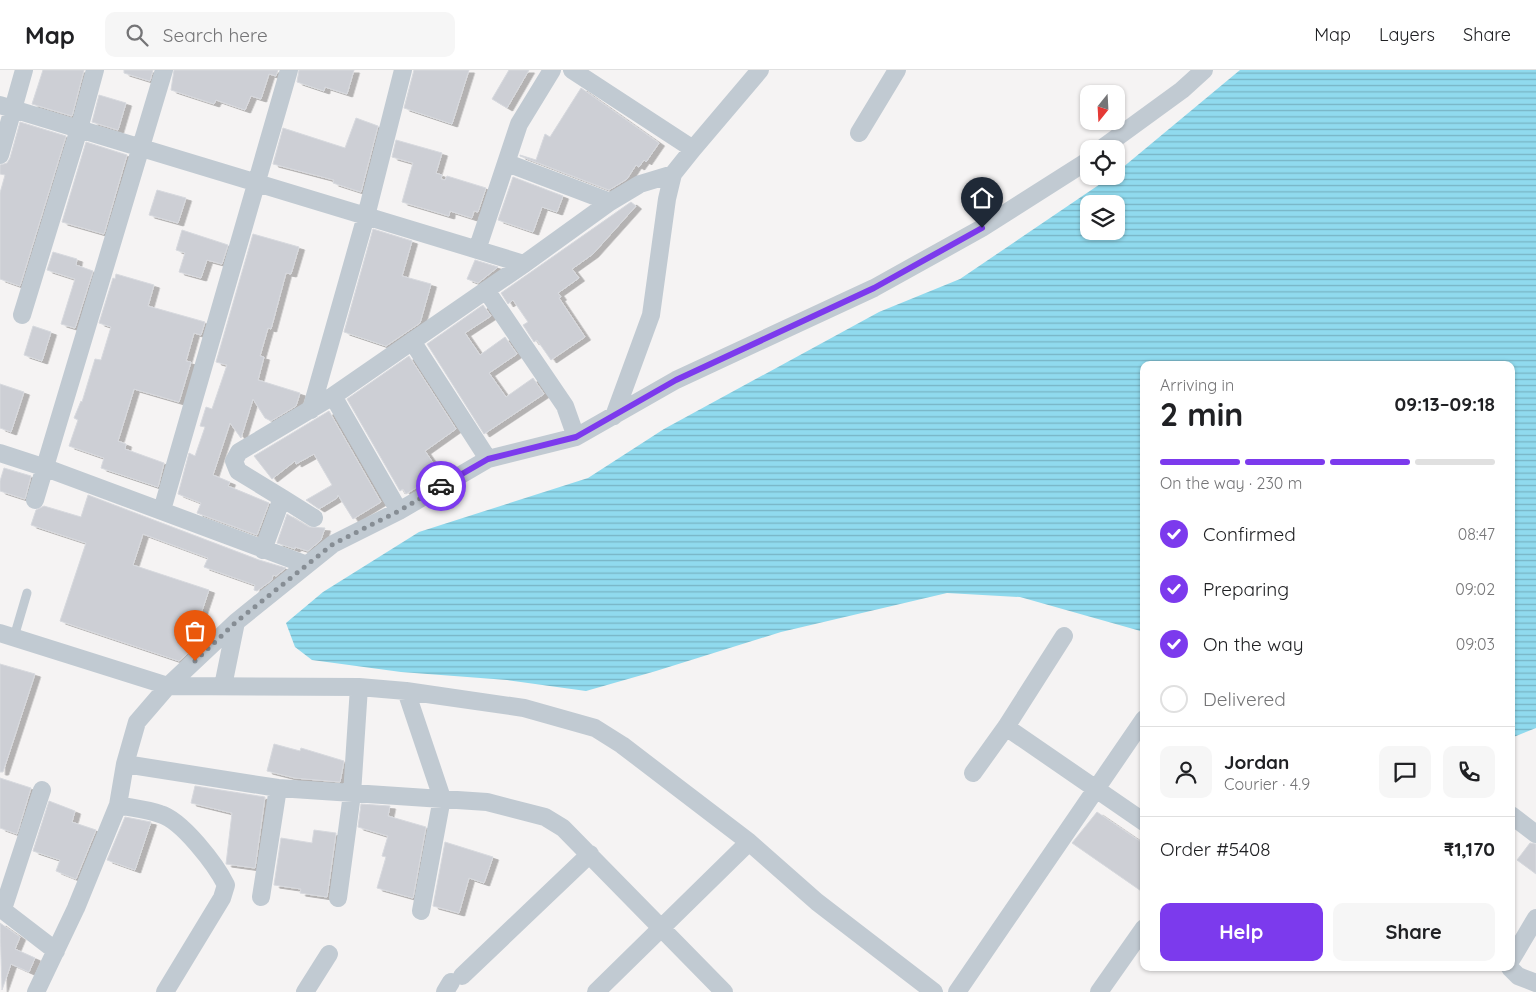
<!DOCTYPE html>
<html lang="en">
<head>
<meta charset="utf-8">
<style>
	body { margin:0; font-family:Quicksand,sans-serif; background:#f6f6f6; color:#202124; height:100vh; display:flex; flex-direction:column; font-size:19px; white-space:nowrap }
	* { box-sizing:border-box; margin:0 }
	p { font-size:16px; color:#757577 }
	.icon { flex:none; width:28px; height:28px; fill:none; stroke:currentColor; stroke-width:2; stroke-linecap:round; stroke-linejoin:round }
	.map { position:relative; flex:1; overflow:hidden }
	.sheet { position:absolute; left:1140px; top:291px; width:375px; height:610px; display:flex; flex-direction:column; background:#fff; border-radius:10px; box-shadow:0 1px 4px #0004 }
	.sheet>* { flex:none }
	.needle { width:32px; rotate:198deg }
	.controls { position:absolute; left:1080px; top:15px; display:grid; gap:10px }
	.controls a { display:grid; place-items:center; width:45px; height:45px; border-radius:10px; background:#fff; box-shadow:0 1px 4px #0004; font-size:25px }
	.pin { position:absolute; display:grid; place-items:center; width:42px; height:42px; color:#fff; margin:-51px -21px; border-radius:50% 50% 50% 0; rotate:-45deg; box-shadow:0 0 5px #0007 }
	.pin .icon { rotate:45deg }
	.courier { position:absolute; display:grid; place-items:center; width:50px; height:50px; margin:-25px; border:4px solid #7c3aed; border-radius:50%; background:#fff; color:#222; box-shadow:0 1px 6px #0007 }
	.summary em { font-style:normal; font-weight:700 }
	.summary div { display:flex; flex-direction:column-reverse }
	.summary { display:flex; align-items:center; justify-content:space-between; height:85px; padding:0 20px }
	h1 { font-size:32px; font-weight:700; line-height:38px }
	.bar { display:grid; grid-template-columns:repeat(4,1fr); gap:8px 5px; align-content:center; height:60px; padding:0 20px }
	.bar i { height:6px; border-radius:4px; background:#e0e0e0 }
	.bar .selected { background:#7c3aed }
	.bar p { grid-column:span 4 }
	.line { display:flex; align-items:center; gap:12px; padding:0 20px; border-top:1px solid #e0e0e0 }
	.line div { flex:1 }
	.round { display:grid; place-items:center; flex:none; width:52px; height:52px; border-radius:10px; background:#f6f6f6 }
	ol { padding:0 20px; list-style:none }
	li { display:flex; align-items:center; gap:15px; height:55px }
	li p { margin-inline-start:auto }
	li .icon { padding:5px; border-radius:50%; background:#7c3aed; color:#fff; stroke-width:4 }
	li:last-child { color:#757577 }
	li i { width:28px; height:28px; border:2px solid #e0e0e0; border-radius:50% }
	.primary-button { display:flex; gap:10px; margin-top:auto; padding:10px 20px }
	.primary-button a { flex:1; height:58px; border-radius:10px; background:#7c3aed; color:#fff; font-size:20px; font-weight:700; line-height:58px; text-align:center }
	.primary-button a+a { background:#f6f6f6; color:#202124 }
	header { display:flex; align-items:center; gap:30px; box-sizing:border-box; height:70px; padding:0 25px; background:#fff; border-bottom:1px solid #e0e0e0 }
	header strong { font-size:24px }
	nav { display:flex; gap:28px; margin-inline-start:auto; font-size:18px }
	.search { width:350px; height:45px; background:#f6f6f6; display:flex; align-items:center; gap:12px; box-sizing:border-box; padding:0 18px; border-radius:10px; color:#757577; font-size:19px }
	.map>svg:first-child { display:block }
	.water { fill:url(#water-rules); fill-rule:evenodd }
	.building { fill:#cdcfd5; stroke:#d7d9de; filter:url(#shadow) }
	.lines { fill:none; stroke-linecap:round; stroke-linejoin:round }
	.service { stroke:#c1cad2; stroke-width:9 }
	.minor { stroke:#c1cad2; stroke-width:18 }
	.done { stroke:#868d94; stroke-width:5; stroke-dasharray:0 9 }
	.route { stroke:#7c3aed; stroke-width:6 }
</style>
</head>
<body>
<header>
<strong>Map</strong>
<div class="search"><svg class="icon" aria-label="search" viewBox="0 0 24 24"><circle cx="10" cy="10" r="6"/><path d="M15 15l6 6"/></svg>Search here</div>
<nav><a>Map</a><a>Layers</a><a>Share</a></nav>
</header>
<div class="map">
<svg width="1536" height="922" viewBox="0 0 1536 922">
	<defs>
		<pattern id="water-rules" width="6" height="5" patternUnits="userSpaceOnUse" patternTransform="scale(1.25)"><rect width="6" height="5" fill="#90daee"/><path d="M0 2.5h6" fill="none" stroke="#78b4c4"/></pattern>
		<filter id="shadow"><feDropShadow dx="5.5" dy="3" stdDeviation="0" flood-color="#0004"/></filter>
	</defs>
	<rect width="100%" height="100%" fill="#f5f3f3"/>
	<path class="water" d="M1240,0H1536V658L1511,668V295H1144V562L1020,527L947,523L781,562L656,601L586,621L507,610L401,602L312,590L295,577L286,553L323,522L419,462L588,408L664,359L879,242L960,209L1112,106H1116V103ZM1089,134H1116V161H1089Z"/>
	<path class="building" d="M43,0H84L72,46L32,34Z
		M124,0H153L150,11L124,3Z
		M174,0H278L276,6L269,4L261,29L251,26L245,40L216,30L214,34L171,20Z
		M299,0H354L347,24L325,17L324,21L297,12Z
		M414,0H469L452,54L404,38Z
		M509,0H529L507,38L492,29Z
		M581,18L659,73L646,92L644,90L639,97L636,95L627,109L609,120L520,86V85L536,90L545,64L550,67Z
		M99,25L126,33L118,60L92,52Z
		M356,48L378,56L361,122L333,113L334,110L273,94L283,58L345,78Z
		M20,52L66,66L20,216L0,209V123L5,105L0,104V95L7,93L10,88Z
		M396,70L442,83L436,103L442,105L441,109L445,110L447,106L486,118L478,142L474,141L472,148L450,141L449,146L402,132L413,93L392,87Z
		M86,72L127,85L104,164L62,152Z
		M513,107L563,126L557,142L542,137L533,162L498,150Z
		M157,120L186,128L178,153L149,145Z
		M631,132L636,136L593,184L572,199L579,208L558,223L561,227L559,228L585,267L551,290L537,270L534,272L523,255L528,252L513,230L508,234L501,223Z
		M373,159L412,171L402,206L431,214L420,253L386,276L344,262Z
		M182,160L228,175L222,194L207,190L201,208L179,202L185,183L176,180Z
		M253,164L299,177L291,204L286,203L271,259L268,258L260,286L264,287L258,310L300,323L296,336L271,351L265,348L253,329L241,368L230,353L213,405L230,412L228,416L269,433L257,465L197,443L201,433L178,424L189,383L195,386L205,357L200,356L206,337L212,339L227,295L216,292Z
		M53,182L77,189L76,195L93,201L75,258L61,254L75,209L47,200Z
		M475,190L498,197L478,213L467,209Z
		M116,204L154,215L148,236L205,252L201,265L194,263L186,291L191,292L179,332L134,319L118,371L126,374L125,379L164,393L158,417L101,398L104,388L69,376L78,350L74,348L81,331L82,332L95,289L101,290L111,257L99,253L113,208L115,209Z
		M483,235L491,246L465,263L480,285L505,267L517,284L489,303L506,327L533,308L544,324L484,364L427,274Z
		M33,256L51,262L42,291L24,285Z
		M409,286L456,359L425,381L440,403L406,424L403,419L400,421L347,329Z
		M0,314L24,322L11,362L0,358Z
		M329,341L381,432L353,449L338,425L337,428L319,439L306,430L332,415L314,384L296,394L295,391L272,409L254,386Z
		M4,398L31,406L25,429L0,421V411Z
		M88,425L259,490L286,498L276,506L273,505L272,510L257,521L254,520L255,515L204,497L208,488L143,464L133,495L209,520L188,583L179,591L60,551L86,473L31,455L36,440L44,436L81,447Z
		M287,444L309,457L325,458L321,470L308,481L295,477V479L277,473Z
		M0,594L35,604L3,702H0Z
		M274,674L300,681L301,678L344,691L340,712L295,708L267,701Z
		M0,708L31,718L17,764L0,758Z
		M195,716L265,727L255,798L226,794L232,743L191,733Z
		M49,731L75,741L72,752L96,760L76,809L56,801L60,790L33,781Z
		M361,734L390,736L388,746L426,757L413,828L377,818L386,787L382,786L388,766L358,757Z
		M1097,742L1144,774V823L1072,773Z
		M125,747L151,752L135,800L107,790Z
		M314,760L336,763L327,827L300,823L301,819L274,815L281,768L312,773Z
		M445,772L493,787L484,813L469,808L459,843L433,836Z
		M1530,773L1536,774V804L1517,790Z
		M0,853L20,867L15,879L35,888L29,902L11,894L2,920Z"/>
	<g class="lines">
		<path class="service" d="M14,567L27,523"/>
		<path class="minor" d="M572,0L693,79L673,104L667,129L651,245L614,346
			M0,35L524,194
			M859,63L897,0
			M693,79L760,0
			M1101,79L1182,20L1204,0
			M0,85L24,0
			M507,93L610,132
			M477,180L519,54L552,0
			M486,220L565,336L576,367
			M22,245L79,59L95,0
			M412,271L488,389
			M333,326L399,441
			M311,340L366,146L403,0
			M0,383L46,398L307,495
			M282,428L314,448
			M35,430L164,0
			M162,440L289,0
			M263,480L282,428L238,401L234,391L239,382L333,326L524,194L610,132L640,114L673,104
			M0,563L168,616L359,617L406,621L524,638L595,658L622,675L749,772L817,832L934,922
			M223,616L236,552
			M406,621L442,728L421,841
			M1006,657L1144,752
			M125,694L278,718L487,732L545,747L563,758L724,922
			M973,703L1006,657L1064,566
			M118,735C132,738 147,739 160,744C182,750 216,795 226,815L222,828L165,922
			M1511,745L1536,764
			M261,827L278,718
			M338,828L352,724L359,617
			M0,838L56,881
			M3,839L42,720
			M1511,890L1536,848
			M1510,898L1518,906L1536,913
			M462,906L590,784
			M36,922L76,838L118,735L125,694L137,652L168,616L236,552L333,474L399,441L488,389L576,367L676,310L874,218L982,158L1089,90
			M305,922L329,884
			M445,922L451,912
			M596,922L749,772
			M957,922L1144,649
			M1099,922L1144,858"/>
	</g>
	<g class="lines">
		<path class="done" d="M195,591L236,552L333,474L399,441L441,416"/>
		<path class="route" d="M441,416L488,389L576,367L676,310L874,218L982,158"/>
	</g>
</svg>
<div class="controls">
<a><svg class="needle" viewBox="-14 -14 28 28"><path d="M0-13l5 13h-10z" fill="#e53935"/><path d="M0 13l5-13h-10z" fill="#757577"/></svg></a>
<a><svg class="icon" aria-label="locate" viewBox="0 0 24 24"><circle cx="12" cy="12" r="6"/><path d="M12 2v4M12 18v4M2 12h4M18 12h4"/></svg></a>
<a><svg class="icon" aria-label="layers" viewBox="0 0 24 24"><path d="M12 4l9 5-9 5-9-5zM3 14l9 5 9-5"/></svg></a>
</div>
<div class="pin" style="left:195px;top:591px;background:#ea580c"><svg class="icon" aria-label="bag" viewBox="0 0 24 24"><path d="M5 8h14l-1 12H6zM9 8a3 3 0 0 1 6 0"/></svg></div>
<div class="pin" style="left:982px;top:158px;background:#1f2937"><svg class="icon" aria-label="home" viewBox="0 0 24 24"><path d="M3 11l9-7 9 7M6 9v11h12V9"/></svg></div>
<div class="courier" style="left:441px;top:416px"><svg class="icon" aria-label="car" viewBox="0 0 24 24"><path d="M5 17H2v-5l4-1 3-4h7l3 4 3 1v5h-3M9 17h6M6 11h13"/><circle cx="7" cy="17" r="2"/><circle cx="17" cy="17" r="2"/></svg></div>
<section class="sheet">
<div class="summary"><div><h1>2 min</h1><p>Arriving in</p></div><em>09:13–09:18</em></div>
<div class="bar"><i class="selected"></i><i class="selected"></i><i class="selected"></i><i></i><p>On the way · 230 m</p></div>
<ol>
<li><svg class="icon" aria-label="check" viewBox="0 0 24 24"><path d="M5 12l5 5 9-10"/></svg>Confirmed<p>08:47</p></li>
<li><svg class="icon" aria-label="check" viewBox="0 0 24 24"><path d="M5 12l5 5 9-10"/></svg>Preparing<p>09:02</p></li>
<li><svg class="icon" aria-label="check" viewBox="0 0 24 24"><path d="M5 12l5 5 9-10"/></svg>On the way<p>09:03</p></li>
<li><i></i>Delivered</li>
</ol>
<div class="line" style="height:90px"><a class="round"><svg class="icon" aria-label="person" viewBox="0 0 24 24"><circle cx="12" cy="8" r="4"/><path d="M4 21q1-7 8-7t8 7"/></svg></a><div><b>Jordan</b><p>Courier · 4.9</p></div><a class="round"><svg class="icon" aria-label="chat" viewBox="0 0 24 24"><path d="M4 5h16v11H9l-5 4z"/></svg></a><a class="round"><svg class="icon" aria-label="phone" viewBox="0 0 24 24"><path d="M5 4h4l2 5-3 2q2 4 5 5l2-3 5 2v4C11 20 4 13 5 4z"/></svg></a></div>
<div class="line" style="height:65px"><div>Order #5408</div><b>₹1,170</b></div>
<div class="primary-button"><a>Help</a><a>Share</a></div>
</section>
</div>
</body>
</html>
